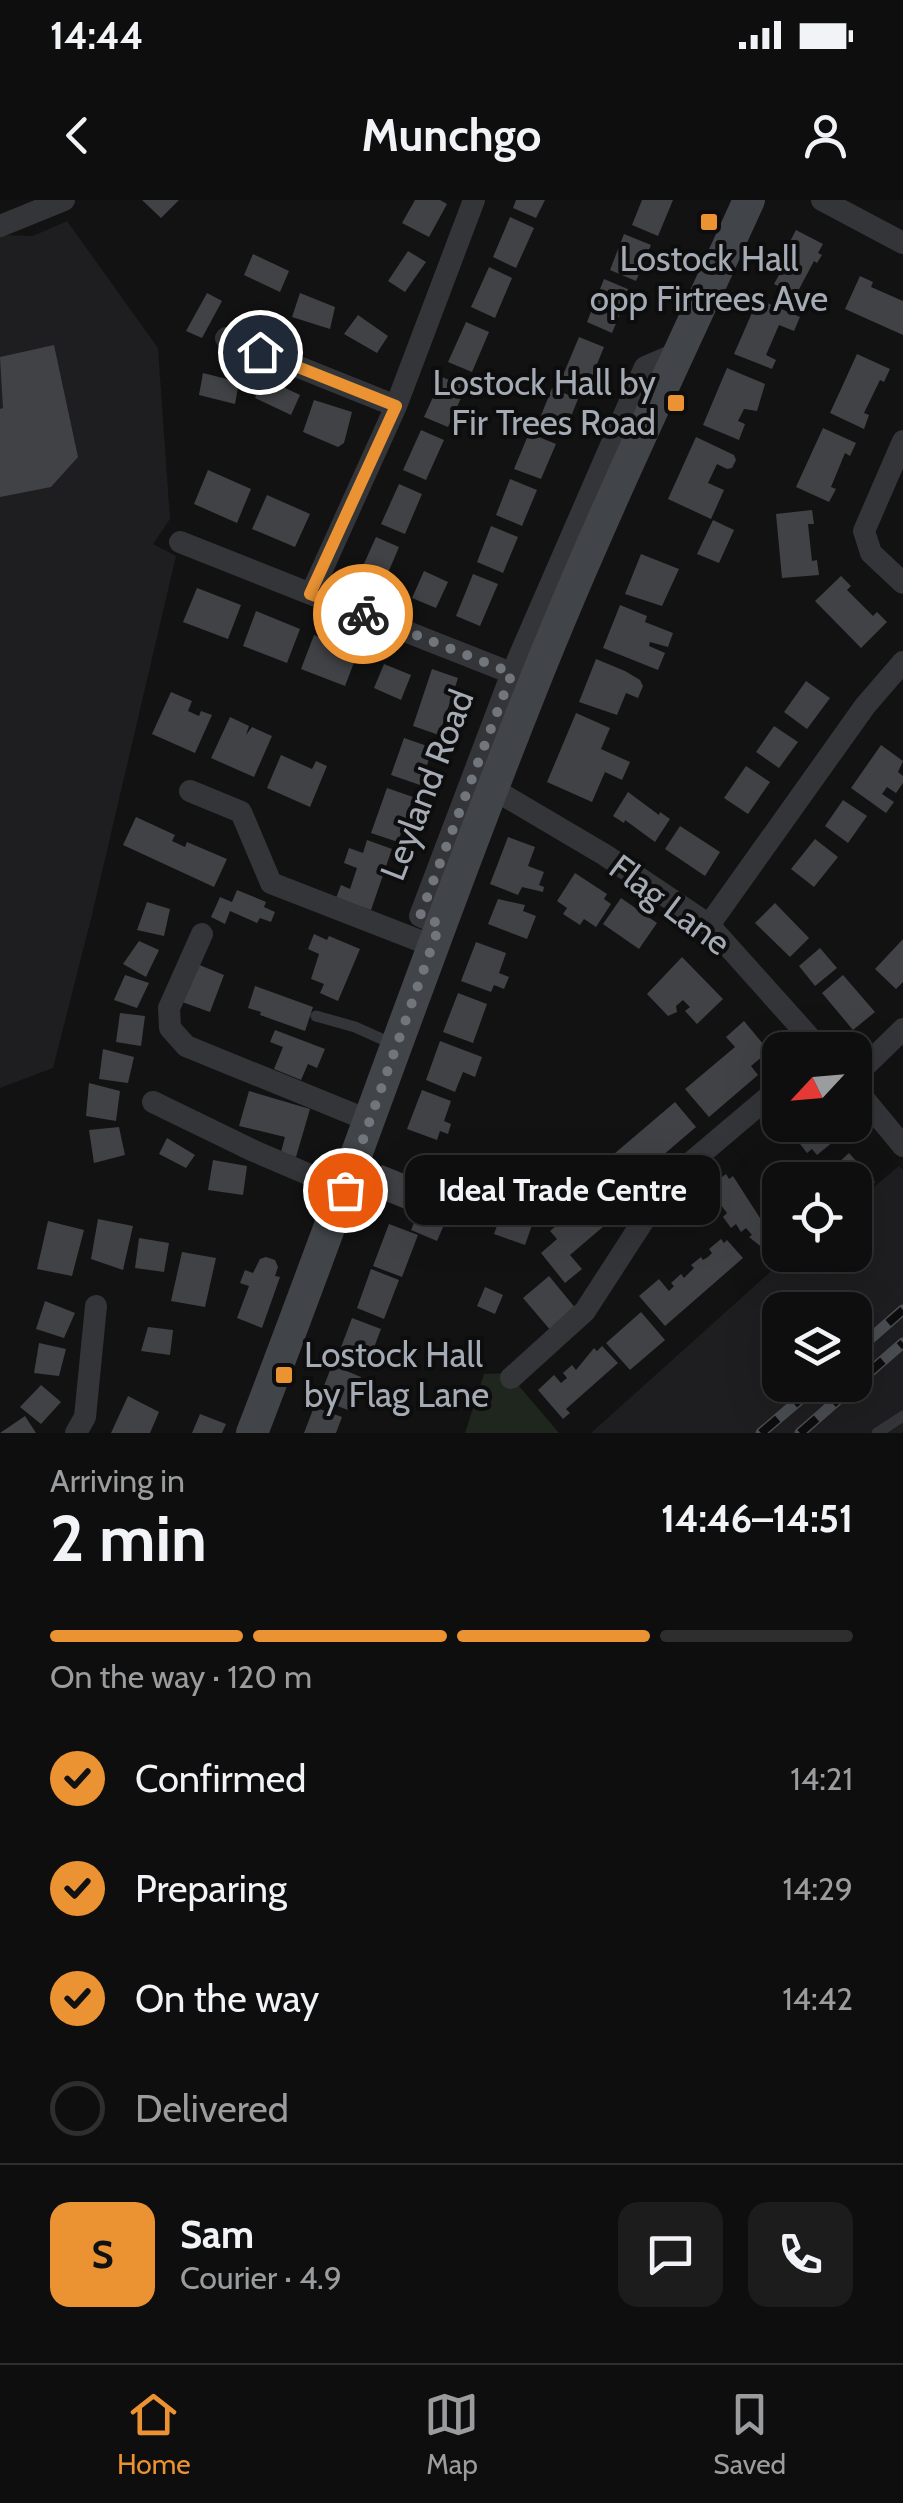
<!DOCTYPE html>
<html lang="en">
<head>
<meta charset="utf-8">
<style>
	body { margin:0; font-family:Cabin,sans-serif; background:#1c1c1c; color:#f1f3f6; height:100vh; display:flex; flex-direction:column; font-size:38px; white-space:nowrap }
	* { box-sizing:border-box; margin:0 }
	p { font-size:32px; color:#9b9c9e }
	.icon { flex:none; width:55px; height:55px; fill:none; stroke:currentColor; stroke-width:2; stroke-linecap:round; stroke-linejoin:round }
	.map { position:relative; height:1233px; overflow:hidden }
	.details { display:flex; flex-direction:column; background:#0e0e0e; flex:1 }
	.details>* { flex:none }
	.needle { width:65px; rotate:244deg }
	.fabs { position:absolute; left:762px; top:832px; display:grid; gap:20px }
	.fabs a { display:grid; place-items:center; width:110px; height:110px; border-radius:20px; background:#0e0e0e; box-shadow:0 10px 40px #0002,0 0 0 2px #2e2e2e; font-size:50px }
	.pin { position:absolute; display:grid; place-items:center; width:85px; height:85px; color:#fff; margin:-42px; border:5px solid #fff; border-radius:50%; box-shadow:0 2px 10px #0007 }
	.courier { position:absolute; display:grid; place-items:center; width:100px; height:100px; margin:-50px; border:8px solid #eb9333; border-radius:50%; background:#fff; color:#222; box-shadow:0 2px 12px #0007 }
	.bubble { position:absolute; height:70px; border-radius:20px; background:#0e0e0e; box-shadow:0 10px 40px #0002,0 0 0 2px #2e2e2e; font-size:32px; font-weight:800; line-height:70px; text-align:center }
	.summary em { font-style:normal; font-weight:800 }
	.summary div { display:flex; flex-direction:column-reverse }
	.summary { display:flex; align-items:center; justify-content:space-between; height:170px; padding:0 50px }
	h1 { font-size:65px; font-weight:800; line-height:75px }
	.bar { display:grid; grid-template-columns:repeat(4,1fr); gap:15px 10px; align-content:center; height:120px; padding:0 50px }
	.bar i { height:12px; border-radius:8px; background:#2e2e2e }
	.bar .on { background:#eb9333 }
	.bar p { grid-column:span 4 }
	.line { display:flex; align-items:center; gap:25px; padding:0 50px; border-top:2px solid #2e2e2e }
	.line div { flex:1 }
	.round { display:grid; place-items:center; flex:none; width:105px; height:105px; border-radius:20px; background:#1c1c1c }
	ol { padding:0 50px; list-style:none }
	li { display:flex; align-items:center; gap:30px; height:110px }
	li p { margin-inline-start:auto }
	li .icon { padding:10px; border-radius:50%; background:#eb9333; color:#111; stroke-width:4 }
	li:last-child { color:#9b9c9e }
	li i { width:55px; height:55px; border:5px solid #2e2e2e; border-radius:50% }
	.status { display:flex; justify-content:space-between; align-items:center; height:70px; padding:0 50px; background:#0e0e0e; direction:ltr }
	.status svg { height:28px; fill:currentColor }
	header { display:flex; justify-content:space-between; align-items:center; height:130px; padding:0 50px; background:#0e0e0e; font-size:45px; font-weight:800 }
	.tabs { display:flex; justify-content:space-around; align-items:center; height:140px; border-top:2px solid #2e2e2e; background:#0e0e0e; font-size:28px; color:#9b9c9e }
	.tabs a { display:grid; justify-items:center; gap:5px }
	.tabs .on { color:#eb9333 }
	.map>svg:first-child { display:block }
	.built { fill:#1e1e20; fill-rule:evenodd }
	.green { fill:#1e261e }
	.building { fill:#414246 }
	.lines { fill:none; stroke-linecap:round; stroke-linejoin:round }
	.service { stroke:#333538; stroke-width:11 }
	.minor { stroke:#333538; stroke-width:22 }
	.secondary { stroke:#414448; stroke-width:32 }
	.rail-casing { stroke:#4a4d51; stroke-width:11 }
	.rail { stroke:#0d0d0e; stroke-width:8; stroke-dasharray:22; stroke-linecap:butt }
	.done { stroke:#71757c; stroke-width:10; stroke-dasharray:0 18 }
	.route { stroke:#eb9333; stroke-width:12 }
	.poi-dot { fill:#eb9333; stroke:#0d0d0e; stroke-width:4 }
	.labels { text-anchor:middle; stroke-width:8; stroke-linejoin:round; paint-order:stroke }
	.poi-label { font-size:35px; fill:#a4abb4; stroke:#0d0d0e }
	.street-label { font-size:35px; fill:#a4abb4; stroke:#0d0d0e }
</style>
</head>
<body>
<div class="status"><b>14:44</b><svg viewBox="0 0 49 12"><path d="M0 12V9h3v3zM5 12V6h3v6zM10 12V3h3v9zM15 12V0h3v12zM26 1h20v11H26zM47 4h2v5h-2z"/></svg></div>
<header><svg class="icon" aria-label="back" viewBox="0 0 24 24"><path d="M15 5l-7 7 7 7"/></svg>Munchgo<svg class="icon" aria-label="person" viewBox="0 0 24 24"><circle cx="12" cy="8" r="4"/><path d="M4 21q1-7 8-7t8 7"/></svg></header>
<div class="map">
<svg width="903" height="1233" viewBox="0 0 903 1233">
	<rect width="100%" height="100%" fill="#121213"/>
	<path class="built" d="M67,21L158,148L170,319L153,344L176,356L91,719L53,868L0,888V35L33,36Z
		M899,966L903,970V1233H591L789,1055H855V1003ZM780,1110H855V1185H780Z"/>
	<path class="green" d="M508,1173L559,1233H465L484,1174Z"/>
	<path class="building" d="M142,0H179L161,18Z
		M415,0H440L447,4L429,37L402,23Z
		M516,0H545L536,18L513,8Z
		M642,0H673L658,36L632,25Z
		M510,17L534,28L516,68L493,57Z
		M796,30L823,44L818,53L822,55L817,63L814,61L796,95L774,84L784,66L779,63Z
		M624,34L651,45L636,81L610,70Z
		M408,51L426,62L405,92L388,81Z
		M253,54L289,71L280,92L244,75Z
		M489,67L512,78L495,118L471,107Z
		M860,76L873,82L871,87L903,101V135L845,109Z
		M604,79L630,90L612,133L587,122Z
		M207,93L222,101L202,138L186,131Z
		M300,93L335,107L330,129L292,117Z
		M758,99L800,117L794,131L779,125L766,155L776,160L772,169L734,154Z
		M358,115L388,136L377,153L344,134Z
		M466,122L489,132L472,172L448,162Z
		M579,137L604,147L586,191L561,180Z
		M54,145L78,257L51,287L0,297V209L3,208L0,157Z
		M857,154L890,169L884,182L880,180L864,213L869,215L864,229L830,213Z
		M727,168L765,184L757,211L744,209L738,221L745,224L739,240L703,225Z
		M203,173L239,182L235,204L199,195Z
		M442,177L466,187L448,227L424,217Z
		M264,178L300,195L291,215L255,198Z
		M552,188L578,199L564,234L538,223Z
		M314,200L352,212L344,243L338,247L303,232Z
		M823,228L856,243L850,256L845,253L831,287L836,289L829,302L796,287Z
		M421,230L444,240L426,280L403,270Z
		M529,233L556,244L541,279L514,269Z
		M696,237L734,255L736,260L732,268L727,269L717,264L708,283L724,290L711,319L668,299Z
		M208,270L251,289L237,323L194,304Z
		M510,279L537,290L522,326L496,315Z
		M399,284L422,294L405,334L381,324Z
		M267,295L310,314L295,347L252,329Z
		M812,310L814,324H808L812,361L817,360L819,375L782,378L776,314Z
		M713,320L734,330L719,363L697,354Z
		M491,326L518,337L503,373L477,362Z
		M376,337L399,347L382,387L358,377Z
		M641,354L679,369L662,406L625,394Z
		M424,371L448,382L436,408L412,398Z
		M473,374L498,384L480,426L456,416Z
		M841,376L851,386L847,390L873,416L877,412L887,422L861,448L815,401Z
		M197,388L241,405L228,439L183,422Z
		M620,405L647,416L645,422L673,433L668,447L650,442L649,446L665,453L658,470L603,448Z
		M256,411L300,429L287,463L243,446Z
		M314,435L358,452L345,486L301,469Z
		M596,459L625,471L640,480L643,486L638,498L626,493L617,515L579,502Z
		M384,464L411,475L401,500L374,488Z
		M432,469L458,478L439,535L413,526Z
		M806,481L830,498L807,529L784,512Z
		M171,492L192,501L188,511L199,516L201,511L212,515L195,553L152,534Z
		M576,513L610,528L601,549L630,562L622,580L605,572L592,602L547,582Z
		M230,517L249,526L246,535L252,527L272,536L254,577L211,558Z
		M774,526L798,542L779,568L756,552Z
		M404,538L433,548L420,585L391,575Z
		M881,545L903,561L898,572L903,576V583L896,593L887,587L882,594L894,602L886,613L851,588Z
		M281,555L312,569L316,561L327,566L310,607L267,588Z
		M746,566L770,582L748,614L724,598Z
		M387,588L413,597L398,642L371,633Z
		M628,592L659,615L660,612L670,619L655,642L625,620L624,623L613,616Z
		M843,600L867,616L848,643L825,626Z
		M136,617L175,635L172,641L185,647L187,642L227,659L214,687L123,645Z
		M680,626L720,652L705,676L665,649Z
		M508,637L535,647L528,666L544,672L539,685L544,687L543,692L522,687L518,695L490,684Z
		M815,639L838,657L814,687L791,669Z
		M367,640L392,649L371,710L336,698L341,685L350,689L357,668L344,663L349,648L363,653Z
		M575,673L607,694L604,699L611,704L596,727L584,719L580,725L563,714L567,708L557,701Z
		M237,690L266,702L264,707L275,712L271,722L260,718L257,723L230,711L225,724L211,717L220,697L232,702Z
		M621,698L657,723L639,749L603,724Z
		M498,699L525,705L523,711L536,716L527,739L488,724Z
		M147,702L170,709L164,736L137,730Z
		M775,703L809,738L790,757L755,723Z
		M314,734L327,740L329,736L360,749L338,801L320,793L324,784L311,779L319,754L308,749Z
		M903,739V782L896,789L875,769Z
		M139,741L159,750L146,777L123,764Z
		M476,742L506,753L499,773L509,777L504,789L494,785L491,792L461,781Z
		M820,748L837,768L815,786L799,766Z
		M682,757L723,799L697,824L685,811L690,807L683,800L676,806L677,812L668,816L647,794Z
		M197,764L224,775L210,812L182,802Z
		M125,775L149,783L137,808L114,800Z
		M843,775L875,812L853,830L822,793Z
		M255,786L313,807L305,831L260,815L261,812L248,808Z
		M458,793L487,804L473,843L443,832Z
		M120,813L145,816L141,846L116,842Z
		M744,821L769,851L751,866L758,875L709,917L685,889L735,847L726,837Z
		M275,830L325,849L317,868L308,864L301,880L274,869L283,847L270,842Z
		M440,841L482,857L475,877L463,872L455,892L426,880Z
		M103,849L134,857L128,883L99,879Z
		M89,883L120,891L116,921L86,916Z
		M422,890L451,901L444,921L451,924L448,934L440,931L437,940L407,929Z
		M249,891L310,909L296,957L281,952L285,937L239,926Z
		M675,902L696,927L635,979L641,985L599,1021L604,1026L570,1055L582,1069L565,1083L541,1053L557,1039L550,1031L591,996L586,990L620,961L614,954Z
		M807,925H829L839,937L817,955L812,949L807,953L797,940L802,936L798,932Z
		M119,927L125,955L94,963L89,930Z
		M167,938L195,955L186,968L159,954Z
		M849,953L875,982L855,1000V980H831L826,974Z
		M213,960L247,966L243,995L208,990Z
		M382,965L430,984L426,993L444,1000L440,1009L449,1013L437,1041L411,1030L418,1014L370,995Z
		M726,974L729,979L733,976L760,1018L763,1015L780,1035L764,1049L749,1037L752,1035L746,1028L741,1032L736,1024L731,1028L723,1017L727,1013L711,992L719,987L715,982Z
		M515,977L545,988L525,1045L494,1034Z
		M98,1019L133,1026L123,1070L91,1059Z
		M48,1021L84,1030L72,1076L37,1069Z
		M389,1024L418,1035L402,1077L373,1066Z
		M139,1038L169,1043L164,1072L135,1068Z
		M721,1039L724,1043L727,1040L743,1058L665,1126L639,1096L659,1079L669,1091L674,1086L671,1083L681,1074L684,1078L694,1068L691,1065L701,1057L703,1060L708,1057L712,1053L709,1049Z
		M182,1052L216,1058L205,1107L171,1101Z
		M266,1057L275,1060L278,1067L275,1076L280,1077L262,1128L237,1118L249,1086L240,1083L245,1070L253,1073L260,1059Z
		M371,1069L399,1080L384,1119L357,1108Z
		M549,1076L577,1110L552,1132L523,1098Z
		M485,1087L503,1095L495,1114L477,1106Z
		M45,1101L75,1113L64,1138L36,1129Z
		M641,1112L665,1140L630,1170L606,1143Z
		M352,1118L381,1129L369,1161L340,1150Z
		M148,1127L173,1130L170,1155L141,1151Z
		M39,1143L66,1149L59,1176L34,1173Z
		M602,1146L618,1163L566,1209L570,1213L563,1219L538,1190L554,1175L561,1183L567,1178L563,1173L572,1165L576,1170L594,1148L597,1151Z
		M332,1165L361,1177L348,1210L319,1199Z
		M41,1185L61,1202L41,1224L20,1207Z
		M128,1196L159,1212L150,1233H111Z
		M314,1207L342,1217L336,1233H304Z
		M200,1214L226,1224L222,1233H192Z
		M25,1216L36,1233H0Z"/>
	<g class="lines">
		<path class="service" d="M316,816L355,827L393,844
			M877,1233L903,1216"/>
		<path class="minor" d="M474,0L396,206L311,394L534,482
			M822,0L903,43
			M0,26L64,0
			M226,138L396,206
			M903,241L864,331L871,353L903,383
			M180,342L311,394
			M493,589L605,655L709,725L821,850
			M190,591L241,612L271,683L433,746
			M440,725L420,716L512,473L645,167L680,152
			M709,725L865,506L903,462
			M202,734L169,808L170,828L186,846L370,921
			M855,876L903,829
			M855,888L903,946
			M153,902L254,951L345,990
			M511,1178L585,1111L662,992L682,970L780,887
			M76,1233L85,1217L96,1106"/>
		<path class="secondary" d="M252,1233C348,984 435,731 534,483C599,320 676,161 749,0"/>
		<g class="rail-casing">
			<path id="rail" d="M855,1152L903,1110
				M761,1233L817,1185
				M800,1233L903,1143"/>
		</g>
		<use href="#rail" class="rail"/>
	</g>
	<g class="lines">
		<path class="done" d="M345,990L440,724L420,716L512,473L363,414"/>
		<path class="route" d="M260,152L396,206L310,394L363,414"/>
	</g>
	<g class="poi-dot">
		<rect x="699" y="12" width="20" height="20" rx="5"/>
		<rect x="666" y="193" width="20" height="20" rx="5"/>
		<rect x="274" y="1165" width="20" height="20" rx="5"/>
	</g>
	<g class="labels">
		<g class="poi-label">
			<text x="709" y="71">Lostock Hall<tspan x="709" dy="40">opp Firtrees Ave</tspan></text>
			<text x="656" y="195" text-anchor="end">Lostock Hall by<tspan x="656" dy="40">Fir Trees Road</tspan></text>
			<text x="304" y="1167" text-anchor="start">Lostock Hall<tspan x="304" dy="40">by Flag Lane</tspan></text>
		</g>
		<g class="street-label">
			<text transform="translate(427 585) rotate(-69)" y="12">Leyland Road</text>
			<text transform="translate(670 705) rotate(37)" y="12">Flag Lane</text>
		</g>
	</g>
</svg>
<div class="fabs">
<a><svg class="needle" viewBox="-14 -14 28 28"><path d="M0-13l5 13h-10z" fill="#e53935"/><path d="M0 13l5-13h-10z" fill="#9b9c9e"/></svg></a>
<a><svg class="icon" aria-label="locate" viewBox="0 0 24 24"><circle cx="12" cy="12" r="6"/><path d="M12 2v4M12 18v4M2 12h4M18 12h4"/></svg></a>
<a><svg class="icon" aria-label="layers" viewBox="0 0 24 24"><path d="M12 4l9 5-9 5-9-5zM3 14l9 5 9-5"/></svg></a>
</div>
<div class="pin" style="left:345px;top:990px;background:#ea580c"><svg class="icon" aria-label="bag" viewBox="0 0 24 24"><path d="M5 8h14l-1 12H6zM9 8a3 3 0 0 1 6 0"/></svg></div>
<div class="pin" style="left:260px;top:152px;background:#1f2937"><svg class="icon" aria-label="home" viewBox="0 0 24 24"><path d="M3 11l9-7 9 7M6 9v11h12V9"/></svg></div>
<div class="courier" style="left:363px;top:414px"><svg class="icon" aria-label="bike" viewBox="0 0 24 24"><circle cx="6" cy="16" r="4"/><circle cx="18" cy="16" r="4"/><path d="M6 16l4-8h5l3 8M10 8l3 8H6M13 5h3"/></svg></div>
<div class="bubble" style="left:405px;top:955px;width:315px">Ideal Trade Centre</div>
</div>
<section class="details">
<div class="summary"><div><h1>2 min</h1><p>Arriving in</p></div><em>14:46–14:51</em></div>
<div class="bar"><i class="on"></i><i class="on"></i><i class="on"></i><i></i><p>On the way · 120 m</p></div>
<ol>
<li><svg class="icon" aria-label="check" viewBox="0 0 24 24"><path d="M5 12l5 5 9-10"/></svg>Confirmed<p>14:21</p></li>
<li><svg class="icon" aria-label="check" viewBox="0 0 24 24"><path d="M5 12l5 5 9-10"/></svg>Preparing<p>14:29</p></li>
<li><svg class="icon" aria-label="check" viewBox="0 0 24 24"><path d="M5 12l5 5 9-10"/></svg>On the way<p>14:42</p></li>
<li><i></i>Delivered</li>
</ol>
<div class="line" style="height:180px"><b class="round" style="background:#eb9333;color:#111">S</b><div><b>Sam</b><p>Courier · 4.9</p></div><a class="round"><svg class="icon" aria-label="chat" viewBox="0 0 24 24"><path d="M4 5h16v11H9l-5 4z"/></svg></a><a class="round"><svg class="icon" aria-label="phone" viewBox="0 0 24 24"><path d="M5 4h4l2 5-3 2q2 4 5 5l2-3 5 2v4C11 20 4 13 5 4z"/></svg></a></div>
</section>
<nav class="tabs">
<a class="on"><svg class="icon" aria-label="home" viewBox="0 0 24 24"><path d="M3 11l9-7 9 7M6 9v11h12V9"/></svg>Home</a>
<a><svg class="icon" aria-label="map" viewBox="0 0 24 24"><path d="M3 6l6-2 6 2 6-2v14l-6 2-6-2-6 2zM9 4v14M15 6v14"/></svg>Map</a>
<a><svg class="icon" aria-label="saved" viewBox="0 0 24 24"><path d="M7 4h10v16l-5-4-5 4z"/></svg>Saved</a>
</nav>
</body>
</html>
